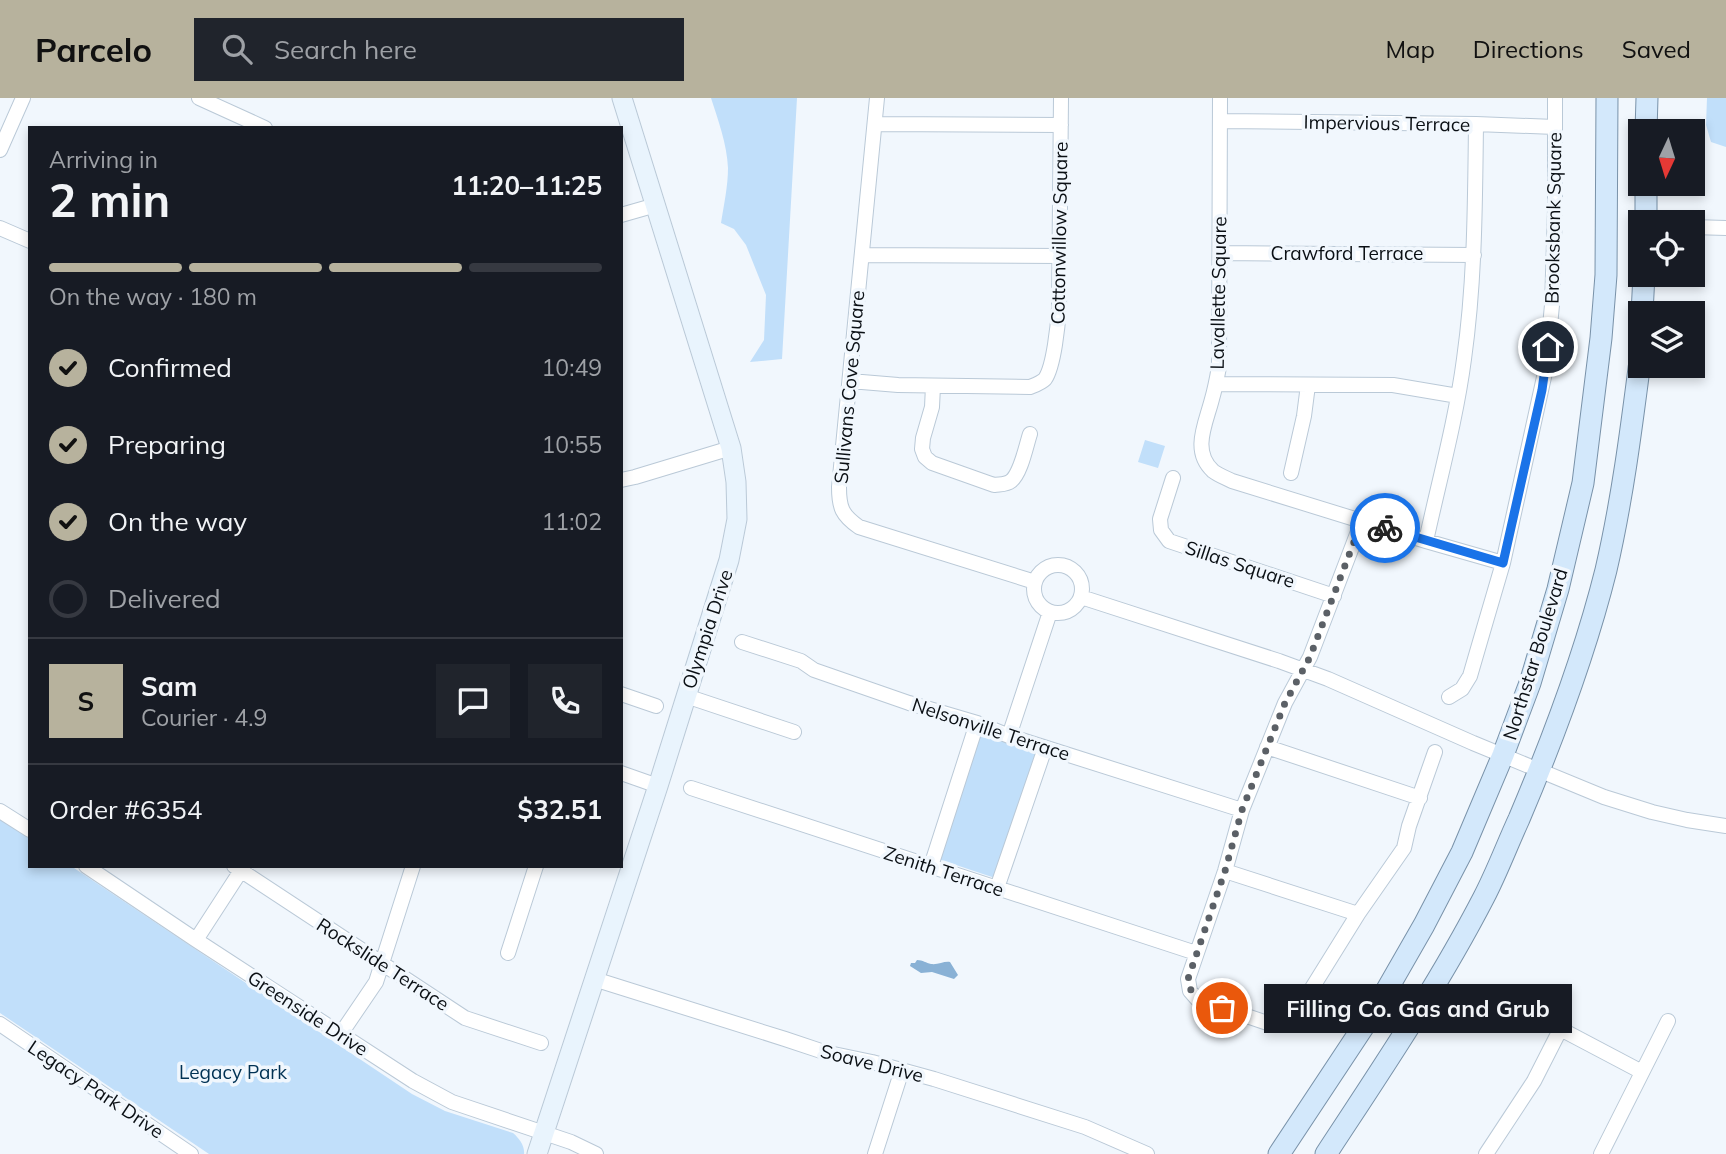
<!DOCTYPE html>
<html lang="en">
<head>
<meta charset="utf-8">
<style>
	body { margin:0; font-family:Mulish,sans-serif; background:#20242c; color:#f1f3f6; height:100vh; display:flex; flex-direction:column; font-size:26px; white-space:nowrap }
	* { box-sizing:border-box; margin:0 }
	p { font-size:23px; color:#9ea1a6 }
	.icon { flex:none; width:38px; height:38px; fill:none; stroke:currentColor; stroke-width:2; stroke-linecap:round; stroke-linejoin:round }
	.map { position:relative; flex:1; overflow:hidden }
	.drawer { position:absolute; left:28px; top:28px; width:595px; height:742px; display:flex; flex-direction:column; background:#171b24; border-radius:0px; box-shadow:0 4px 10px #0003 }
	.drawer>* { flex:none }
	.needle { width:46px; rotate:184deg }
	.controls { position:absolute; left:1628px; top:21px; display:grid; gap:14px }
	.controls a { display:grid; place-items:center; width:77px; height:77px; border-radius:0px; background:#171b24; box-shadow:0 4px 10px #0003; font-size:35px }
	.pin { position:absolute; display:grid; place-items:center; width:60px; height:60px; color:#fff; margin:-30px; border:4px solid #fff; border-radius:50%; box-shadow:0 2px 7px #0007 }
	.courier { position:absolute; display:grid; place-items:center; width:70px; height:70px; margin:-35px; border:5px solid #1a73e8; border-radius:50%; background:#fff; color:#222; box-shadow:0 2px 9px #0007 }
	.bubble { position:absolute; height:49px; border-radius:0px; background:#171b24; box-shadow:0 4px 10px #0003; font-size:23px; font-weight:700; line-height:49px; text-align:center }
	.overview em { font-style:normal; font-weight:700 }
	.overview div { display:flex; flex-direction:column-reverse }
	.overview { display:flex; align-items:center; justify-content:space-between; height:119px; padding:0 21px }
	h1 { font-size:46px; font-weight:700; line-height:52px }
	.bar { display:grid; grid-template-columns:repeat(4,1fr); gap:10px 7px; align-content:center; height:84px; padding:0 21px }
	.bar i { height:9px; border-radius:5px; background:#363941 }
	.bar .active { background:#b7b29d }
	.bar p { grid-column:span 4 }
	.line { display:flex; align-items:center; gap:18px; padding:0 21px; border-top:2px solid #363941 }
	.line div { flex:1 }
	.round { display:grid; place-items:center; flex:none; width:74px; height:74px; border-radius:0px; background:#20242c }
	ol { padding:0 21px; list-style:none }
	li { display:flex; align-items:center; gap:21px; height:77px }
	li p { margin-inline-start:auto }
	li .icon { padding:7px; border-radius:50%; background:#b7b29d; color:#111; stroke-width:4 }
	li:last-child { color:#9ea1a6 }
	li i { width:38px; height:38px; border:4px solid #363941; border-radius:50% }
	header { display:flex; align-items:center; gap:42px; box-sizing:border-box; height:98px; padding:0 35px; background:#b7b29d; color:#111 }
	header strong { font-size:33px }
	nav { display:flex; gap:38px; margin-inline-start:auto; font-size:24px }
	.search { width:490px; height:63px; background:#20242c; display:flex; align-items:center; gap:18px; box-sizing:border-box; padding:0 24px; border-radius:0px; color:#9ea1a6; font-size:26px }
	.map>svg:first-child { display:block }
	.green { fill:#c1dffa }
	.water { fill:#89b1d5 }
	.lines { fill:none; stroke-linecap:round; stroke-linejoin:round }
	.street-casing { stroke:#bac9d7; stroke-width:16 }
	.secondary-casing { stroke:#bac9d7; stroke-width:21 }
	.primary-casing { stroke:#7992a9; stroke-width:23 }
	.street { stroke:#fff; stroke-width:14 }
	.secondary { stroke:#e9f4fd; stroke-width:19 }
	.primary { stroke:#d3e8fb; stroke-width:21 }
	.done { stroke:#5b6066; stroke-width:7; stroke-dasharray:0 12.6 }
	.route { stroke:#1a73e8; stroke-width:9 }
	.labels { text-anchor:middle; stroke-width:7; stroke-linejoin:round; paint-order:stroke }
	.street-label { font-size:19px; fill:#0a0f14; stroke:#f1f7fd }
	.park-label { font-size:19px; fill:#013254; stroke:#f1f7fd }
</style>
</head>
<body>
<header>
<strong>Parcelo</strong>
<div class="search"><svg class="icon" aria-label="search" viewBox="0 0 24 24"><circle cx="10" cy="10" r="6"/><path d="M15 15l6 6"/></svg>Search here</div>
<nav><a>Map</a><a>Directions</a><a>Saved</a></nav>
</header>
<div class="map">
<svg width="1726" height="1056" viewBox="0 0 1726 1056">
	<rect width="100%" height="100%" fill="#f1f7fd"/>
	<path class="green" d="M711,0H797L782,261L750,264L764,242L766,197L746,147L734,131L721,125C724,106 728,88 728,70C727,46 718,22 711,0Z
		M1707,0H1726V49L1711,44L1706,27Z
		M1145,342L1165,348L1158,370L1138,364Z
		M981,631L1037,650L995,780L938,761Z
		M0,721L30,741V768H71L412,996L445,1013L513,1035C519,1040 525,1048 524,1056H209L0,915Z"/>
	<path class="water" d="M917,862C923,862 926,865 931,866C938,867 944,863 950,864L958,877L954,881L932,874L921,875L910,868L911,865H915Z"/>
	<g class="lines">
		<g class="street-casing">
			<path id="street" d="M199,0L265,30
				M877,0L839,389C839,410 842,417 859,429L1035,484
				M1220,0L1219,269C1217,280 1215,291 1212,301C1206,325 1191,353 1213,373C1218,377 1226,380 1232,383L1426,443L1503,465
				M1220,23L1476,26L1555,29
				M875,26L1061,27
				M0,52L23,0
				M621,117L656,107
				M1692,129L1726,130
				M0,130L30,143
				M1220,155L1474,157
				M862,157L1060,158
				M850,283L898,287L1030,289C1035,287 1041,285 1045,281C1054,268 1058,226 1059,210L1061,0
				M1216,286L1393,287L1458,298
				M933,288L932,309L923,340L922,351L925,359L932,365L994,387C1000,386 1006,387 1011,383C1021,375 1026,348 1030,336
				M1291,375L1304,318L1308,287
				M1173,380L1160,421L1161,432L1169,443L1334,498
				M621,382L635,379L731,350
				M1362,423L1310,559L1285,605L1242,712L1225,773L1188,881L1190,893L1197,901L1273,927L1284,925L1294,919L1358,816L1404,750L1409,728L1435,654
				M1426,443C1439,383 1456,322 1464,261C1475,183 1475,105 1476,26
				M1034 491a24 24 0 1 1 48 0a24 24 0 1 1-48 0Z
				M1081,499L1279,563L1328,581L1473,645L1604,699L1652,714L1687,722L1726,728
				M742,544L801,563L814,572L909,605L977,625L1009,638L1242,712
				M621,596L656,608
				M686,598L794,634
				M1449,599L1462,591L1470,578L1486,523L1503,465L1546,270L1552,207L1555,112V0
				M1009,638L1050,514
				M1267,649L1420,700
				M621,675L658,688
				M691,690L1196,855
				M0,713L30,732
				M86,768L196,842L413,983L452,1004L571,1044L596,1056
				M234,768L465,920L541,945
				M931,768L977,625
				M1225,773L1358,816
				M997,790L1045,650
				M196,842L244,768
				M508,855L536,768
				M594,881L785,941L824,954L872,964L934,981L1085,1029L1147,1056
				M1515,907L1642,974
				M0,926L191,1056
				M340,937L376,884L413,768
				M875,1056L902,972
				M1486,1056L1534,983L1561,930
				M1601,1056L1668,923"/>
		</g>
		<g class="secondary-casing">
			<path id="secondary" d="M537,1056L658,688L729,462L737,421L736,384L731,350L622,0"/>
		</g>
		<g class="primary-casing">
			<path id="primary" d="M1646,33L1647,0
				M1646,124V86
				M1642,215L1644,177
				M1279,1056L1381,902L1424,827L1462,754L1503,657L1530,585L1558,491L1583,385L1601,240L1606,177L1607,0
				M1326,1056C1381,972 1438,888 1484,799C1497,774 1507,747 1519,721C1553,641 1585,556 1606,472C1622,403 1631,333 1640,263"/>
		</g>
		<use href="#street" class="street"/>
		<use href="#secondary" class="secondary"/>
		<use href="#primary" class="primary"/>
	</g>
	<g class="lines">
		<path class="done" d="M1222,910C1202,903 1192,905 1188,881L1225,773L1242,712L1285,605L1310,559L1362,423L1385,430"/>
		<path class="route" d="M1385,430L1503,465L1542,292L1548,249"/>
	</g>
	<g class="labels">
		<g class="street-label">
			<text transform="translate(1387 25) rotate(1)" y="7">Impervious Terrace</text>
			<text transform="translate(1553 120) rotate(-89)" y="7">Brooksbank Square</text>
			<text transform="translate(1059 135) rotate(-89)" y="7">Cottonwillow Square</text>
			<text x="1347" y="162">Crawford Terrace</text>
			<text transform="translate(1218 195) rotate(-89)" y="7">Lavallette Square</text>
			<text transform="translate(849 289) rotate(-85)" y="7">Sullivans Cove Square</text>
			<text transform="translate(1240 466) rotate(18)" y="7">Sillas Square</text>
			<text transform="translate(707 531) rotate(-72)" y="7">Olympia Drive</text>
			<text transform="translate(1535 556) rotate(-73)" y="7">Northstar Boulevard</text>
			<text transform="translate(991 631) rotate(18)" y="7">Nelsonville Terrace</text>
			<text transform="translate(944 773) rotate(18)" y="7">Zenith Terrace</text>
			<text transform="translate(383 866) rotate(33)" y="7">Rockslide Terrace</text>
			<text transform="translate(308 915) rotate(33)" y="7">Greenside Drive</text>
			<text transform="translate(872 965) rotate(14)" y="7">Soave Drive</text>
			<text transform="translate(96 991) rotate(34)" y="7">Legacy Park Drive</text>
		</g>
		<g class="park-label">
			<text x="233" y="981">Legacy Park</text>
		</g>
	</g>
</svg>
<div class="controls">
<a><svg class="needle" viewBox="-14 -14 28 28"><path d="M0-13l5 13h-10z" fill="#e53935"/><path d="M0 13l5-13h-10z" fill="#9ea1a6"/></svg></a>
<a><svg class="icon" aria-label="locate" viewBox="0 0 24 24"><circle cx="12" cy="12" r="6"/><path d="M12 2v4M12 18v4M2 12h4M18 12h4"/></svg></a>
<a><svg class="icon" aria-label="layers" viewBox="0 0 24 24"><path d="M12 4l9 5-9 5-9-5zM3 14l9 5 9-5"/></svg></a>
</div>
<div class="pin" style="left:1222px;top:910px;background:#ea580c"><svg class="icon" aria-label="bag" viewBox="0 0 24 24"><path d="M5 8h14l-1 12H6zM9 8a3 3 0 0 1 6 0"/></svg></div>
<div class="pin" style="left:1548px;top:249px;background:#1f2937"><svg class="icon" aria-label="home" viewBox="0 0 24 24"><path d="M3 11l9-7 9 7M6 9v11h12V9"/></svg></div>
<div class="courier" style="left:1385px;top:430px"><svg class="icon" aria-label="bike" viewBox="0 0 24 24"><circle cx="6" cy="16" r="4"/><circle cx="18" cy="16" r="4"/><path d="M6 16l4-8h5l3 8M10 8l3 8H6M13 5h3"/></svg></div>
<div class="bubble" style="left:1264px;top:886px;width:308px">Filling Co. Gas and Grub</div>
<section class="drawer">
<div class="overview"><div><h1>2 min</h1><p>Arriving in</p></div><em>11:20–11:25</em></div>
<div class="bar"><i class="active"></i><i class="active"></i><i class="active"></i><i></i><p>On the way · 180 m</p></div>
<ol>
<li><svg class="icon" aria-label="check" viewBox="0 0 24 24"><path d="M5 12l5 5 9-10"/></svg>Confirmed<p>10:49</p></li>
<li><svg class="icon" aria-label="check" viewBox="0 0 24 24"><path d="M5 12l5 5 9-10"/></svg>Preparing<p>10:55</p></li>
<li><svg class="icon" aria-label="check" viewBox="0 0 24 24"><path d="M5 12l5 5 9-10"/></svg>On the way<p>11:02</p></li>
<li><i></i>Delivered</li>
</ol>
<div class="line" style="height:126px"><b class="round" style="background:#b7b29d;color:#111">S</b><div><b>Sam</b><p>Courier · 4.9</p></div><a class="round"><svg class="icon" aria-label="chat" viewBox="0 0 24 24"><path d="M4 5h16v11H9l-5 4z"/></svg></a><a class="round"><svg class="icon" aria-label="phone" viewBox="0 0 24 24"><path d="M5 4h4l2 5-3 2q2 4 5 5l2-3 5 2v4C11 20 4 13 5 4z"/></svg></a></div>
<div class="line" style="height:91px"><div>Order #6354</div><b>$32.51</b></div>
</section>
</div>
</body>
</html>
